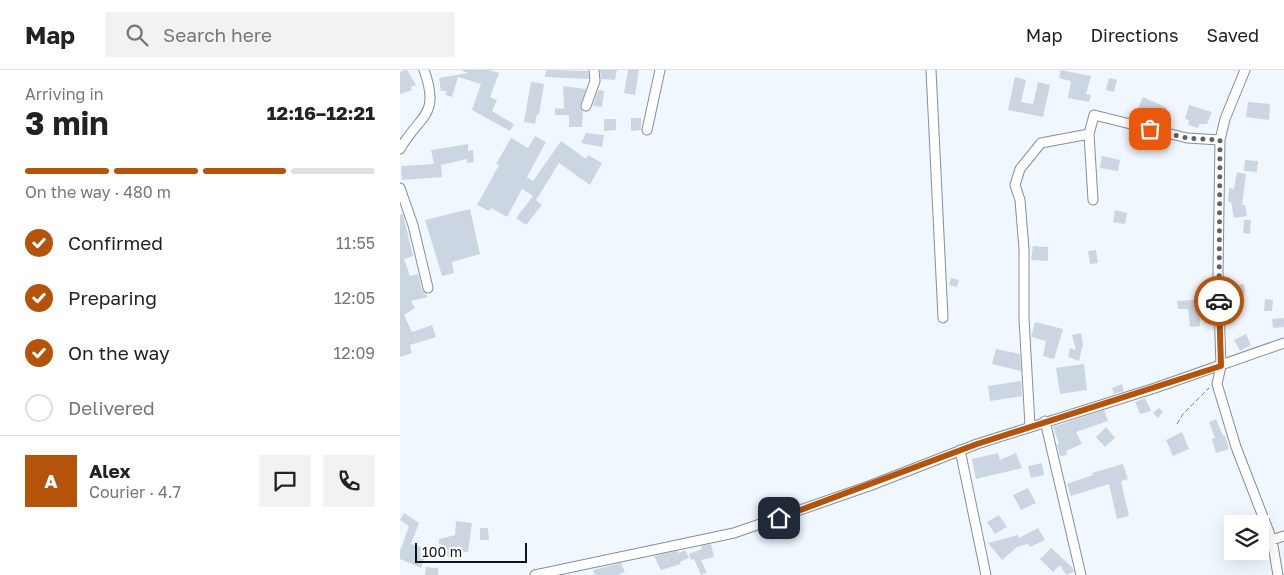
<!DOCTYPE html>
<html lang="en">
<head>
<meta charset="utf-8">
<style>
	body { margin:0; font-family:"Golos Text",sans-serif; background:#f2f2f2; color:#222; height:100vh; display:flex; flex-direction:column; font-size:19px; white-space:nowrap }
	* { box-sizing:border-box; margin:0 }
	p { font-size:16px; color:#767676 }
	.icon { flex:none; width:28px; height:28px; fill:none; stroke:currentColor; stroke-width:2; stroke-linecap:round; stroke-linejoin:round }
	.map { position:relative; flex:1; overflow:hidden }
	.drawer { display:flex; flex-direction:column; background:#fff; width:400px }
	.drawer>* { flex:none }
	.controls { position:absolute; left:824px; top:445px; display:grid; gap:10px }
	.controls a { display:grid; place-items:center; width:45px; height:45px; border-radius:0px; background:#fff; box-shadow:0 5px 20px #0002; font-size:25px }
	.scale { position:absolute; left:15px; bottom:12px; width:112px; box-sizing:border-box; padding-left:5px; border:2px solid #101418; border-top:0; font-size:14px; line-height:18px; white-space:nowrap; color:#101418; -webkit-text-stroke:4px #fff; paint-order:stroke }
	.pin { position:absolute; display:grid; place-items:center; width:42px; height:42px; color:#fff; margin:-21px; border-radius:10px; box-shadow:0 2px 8px #0006 }
	.courier { position:absolute; display:grid; place-items:center; width:50px; height:50px; margin:-25px; border:4px solid #b45309; border-radius:50%; background:#fff; color:#222; box-shadow:0 1px 6px #0007 }
	.headline em { font-style:normal; font-weight:700 }
	.headline div { display:flex; flex-direction:column-reverse }
	.headline { display:flex; align-items:center; justify-content:space-between; height:85px; padding:0 25px }
	h1 { font-size:32px; font-weight:700; line-height:38px }
	.bar { display:grid; grid-template-columns:repeat(4,1fr); gap:8px 5px; align-content:center; height:60px; padding:0 25px }
	.bar i { height:6px; border-radius:4px; background:#e0e0e0 }
	.bar .selected { background:#b45309 }
	.bar p { grid-column:span 4 }
	.line { display:flex; align-items:center; gap:12px; padding:0 25px; border-top:1px solid #e0e0e0 }
	.line div { flex:1 }
	.round { display:grid; place-items:center; flex:none; width:52px; height:52px; border-radius:0px; background:#f2f2f2 }
	ol { padding:0 25px; list-style:none }
	li { display:flex; align-items:center; gap:15px; height:55px }
	li p { margin-inline-start:auto }
	li .icon { padding:5px; border-radius:50%; background:#b45309; color:#fff; stroke-width:4 }
	li:last-child { color:#767676 }
	li i { width:28px; height:28px; border:2px solid #e0e0e0; border-radius:50% }
	header { display:flex; align-items:center; gap:30px; box-sizing:border-box; height:70px; padding:0 25px; background:#fff; border-bottom:1px solid #e0e0e0 }
	header strong { font-size:24px }
	nav { display:flex; gap:28px; margin-inline-start:auto; font-size:18px }
	.search { width:350px; height:45px; background:#f2f2f2; display:flex; align-items:center; gap:12px; box-sizing:border-box; padding:0 18px; border-radius:0px; color:#767676; font-size:19px }
	main { display:flex; flex:1; min-height:0 }
	.map>svg:first-child { display:block }
	.building { fill:#ccd6e2 }
	.lines { fill:none; stroke-linecap:round; stroke-linejoin:round }
	.minor-casing { stroke:#858e9a; stroke-width:11 }
	.path { stroke:#787d83; stroke-width:1; stroke-dasharray:5 2.5; stroke-linecap:butt }
	.minor { stroke:#fff; stroke-width:9 }
	.done { stroke:#5f6369; stroke-width:5; stroke-dasharray:0 9 }
	.route { stroke:#b45309; stroke-width:6 }
</style>
</head>
<body>
<header>
<strong>Map</strong>
<div class="search"><svg class="icon" aria-label="search" viewBox="0 0 24 24"><circle cx="10" cy="10" r="6"/><path d="M15 15l6 6"/></svg>Search here</div>
<nav><a>Map</a><a>Directions</a><a>Saved</a></nav>
</header>
<main>
<section class="drawer">
<div class="headline"><div><h1>3 min</h1><p>Arriving in</p></div><em>12:16–12:21</em></div>
<div class="bar"><i class="selected"></i><i class="selected"></i><i class="selected"></i><i></i><p>On the way · 480 m</p></div>
<ol>
<li><svg class="icon" aria-label="check" viewBox="0 0 24 24"><path d="M5 12l5 5 9-10"/></svg>Confirmed<p>11:55</p></li>
<li><svg class="icon" aria-label="check" viewBox="0 0 24 24"><path d="M5 12l5 5 9-10"/></svg>Preparing<p>12:05</p></li>
<li><svg class="icon" aria-label="check" viewBox="0 0 24 24"><path d="M5 12l5 5 9-10"/></svg>On the way<p>12:09</p></li>
<li><i></i>Delivered</li>
</ol>
<div class="line" style="height:90px"><b class="round" style="background:#b45309;color:#fff">A</b><div><b>Alex</b><p>Courier · 4.7</p></div><a class="round"><svg class="icon" aria-label="chat" viewBox="0 0 24 24"><path d="M4 5h16v11H9l-5 4z"/></svg></a><a class="round"><svg class="icon" aria-label="phone" viewBox="0 0 24 24"><path d="M5 4h4l2 5-3 2q2 4 5 5l2-3 5 2v4C11 20 4 13 5 4z"/></svg></a></div>
</section>
<div class="map">
<svg width="884" height="505" viewBox="0 0 884 505">
	<rect width="100%" height="100%" fill="#f1f7ff"/>
	<path class="building" d="M7,0L16,15L11,17L12,20L0,24V2Z
		M61,0H89L99,3L90,27L97,30L92,41L114,54L110,61L72,40L81,14L58,7L52,27L45,25L47,21H41L39,8L68,3Z
		M146,0L188,1L189,9L145,7Z
		M200,0H217L215,10L201,9Z
		M228,0H239L235,25L224,23Z
		M661,0L691,6L686,24L691,25L689,32L668,28L671,11L659,8Z
		M615,7L626,10L621,32L633,34L638,12L650,15L643,47L608,40Z
		M709,8L717,10L714,22L706,20Z
		M131,12L144,14L139,45L137,44L135,54L124,52Z
		M163,16L186,19L180,37L183,41L182,57H169V45H155V38L164,39Z
		M198,20L204,21L202,37L193,36Z
		M743,27L767,38L759,53L736,43Z
		M848,32L870,34L869,50L846,47Z
		M789,35L812,42L807,54H799L798,58L788,55L789,50L785,49Z
		M231,48H241V60L231,61Z
		M204,49H216V60L204,61Z
		M186,63L204,65L202,77L181,73Z
		M135,66L146,72L127,107L133,111L161,71L186,89L188,85L202,93L190,115L159,93L136,130L142,135L126,155L116,148L133,126L122,119L107,147L91,138L89,141L77,135L99,95L96,94L111,68L128,78Z
		M68,74V81L73,80L74,92L67,93V89L41,95L42,107L2,110L1,96L34,94L31,80Z
		M702,86L720,90L718,101L700,98Z
		M845,90L858,91L857,102L844,101Z
		M837,102L846,104L842,135H845L847,146L834,148L831,132H828L829,118L834,119Z
		M70,139L80,184L52,192L54,203L42,206L25,150Z
		M715,140L727,143L725,154L713,152Z
		M3,144L13,186L4,189L10,206L18,204L22,220L28,227L11,231L15,238L4,245L12,262L32,255L36,267L10,275L12,283L0,287V145Z
		M844,150H851L850,164L843,163Z
		M633,176L648,177V191L631,190Z
		M696,180L698,193L690,194L688,181Z
		M551,208L559,210L557,217L549,215Z
		M844,214L845,221L836,245V241L825,237V234L828,226L835,229V215Z
		M805,229L806,237L799,238L800,256L790,257L788,239H778L777,231Z
		M865,229L873,230L872,241H864Z
		M884,248V257L873,258L872,249Z
		M635,252L663,259L654,289L643,286L646,271L631,267Z
		M681,263L683,274L679,291L668,287L670,278L676,280L672,265Z
		M846,264L851,275L840,281L834,270Z
		M596,279L620,284L621,301L592,294Z
		M684,294L687,320L660,324L656,298Z
		M621,311L622,326L590,331L588,316Z
		M722,314L724,321L714,324L712,318Z
		M745,328L751,341L740,344L735,332Z
		M759,338L763,342L758,348L753,343Z
		M704,340L708,351L676,362L682,374L666,381L667,385L660,386L657,374H659L653,357Z
		M816,349L823,366H825L829,379L816,383L812,369L815,368L809,352Z
		M706,357L715,368L705,377L696,367Z
		M782,362L789,379L773,386L766,370Z
		M598,383L600,390L616,383L622,398L576,409L572,389Z
		M642,393L644,405L631,408L628,396Z
		M723,394L728,409L721,411L729,446L717,449L709,414L671,426L667,414L693,405L692,403Z
		M628,418L636,433L621,440L613,425Z
		M4,443L19,453L11,474L27,479L21,498L0,489V481L9,456L0,450Z
		M599,445L607,457L595,464L587,452Z
		M56,451L72,453L68,482L52,480L51,487L46,486L43,475L39,474V469L55,465Z
		M80,458H88L89,470H80Z
		M638,458L645,470L630,477L628,474L617,477L602,490L588,473L618,465L619,468Z
		M311,474L314,487L301,490L307,503L301,505L294,489L291,490L289,484L302,479L301,476Z
		M651,478L672,497L674,502L666,505L660,495L653,502L640,489Z
		M285,480L289,488L280,492L281,494L261,500L254,486L277,481L279,483Z
		M221,493L225,502L217,505H195L193,500Z
		M26,497L38,498V505H25Z"/>
	<g class="lines">
		<g class="minor-casing">
			<path id="minor" d="M531,0L543,248
				M845,0L825,49L820,70L818,203L821,296L817,314L836,377L872,470L878,505
				M186,36L195,11L194,0
				M247,60L260,0
				M0,79C19,45 41,47 24,0
				M0,118L13,155L28,218
				M693,130L689,64L694,45L787,68L820,70
				M645,351L681,505
				M630,356L624,248V179L620,130L615,115L620,99L641,73L689,64
				M560,380L586,505
				M872,470L884,466
				M135,505L334,463L469,416L577,374L755,318L884,273"/>
		</g>
		<path class="path" d="M777,354L783,344L809,318"/>
		<use href="#minor" class="minor"/>
	</g>
	<g class="lines">
		<path class="done" d="M750,59L787,68L820,70L819,231"/>
		<path class="route" d="M379,448L577,374L821,296L819,231"/>
	</g>
</svg>
<div class="controls">
<a><svg class="icon" aria-label="layers" viewBox="0 0 24 24"><path d="M12 4l9 5-9 5-9-5zM3 14l9 5 9-5"/></svg></a>
</div>
<div class="scale">100 m</div>
<div class="pin" style="left:750px;top:59px;background:#ea580c"><svg class="icon" aria-label="bag" viewBox="0 0 24 24"><path d="M5 8h14l-1 12H6zM9 8a3 3 0 0 1 6 0"/></svg></div>
<div class="pin" style="left:379px;top:448px;background:#1f2937"><svg class="icon" aria-label="home" viewBox="0 0 24 24"><path d="M3 11l9-7 9 7M6 9v11h12V9"/></svg></div>
<div class="courier" style="left:819px;top:231px"><svg class="icon" aria-label="car" viewBox="0 0 24 24"><path d="M5 17H2v-5l4-1 3-4h7l3 4 3 1v5h-3M9 17h6M6 11h13"/><circle cx="7" cy="17" r="2"/><circle cx="17" cy="17" r="2"/></svg></div>
</div>
</main>
</body>
</html>
